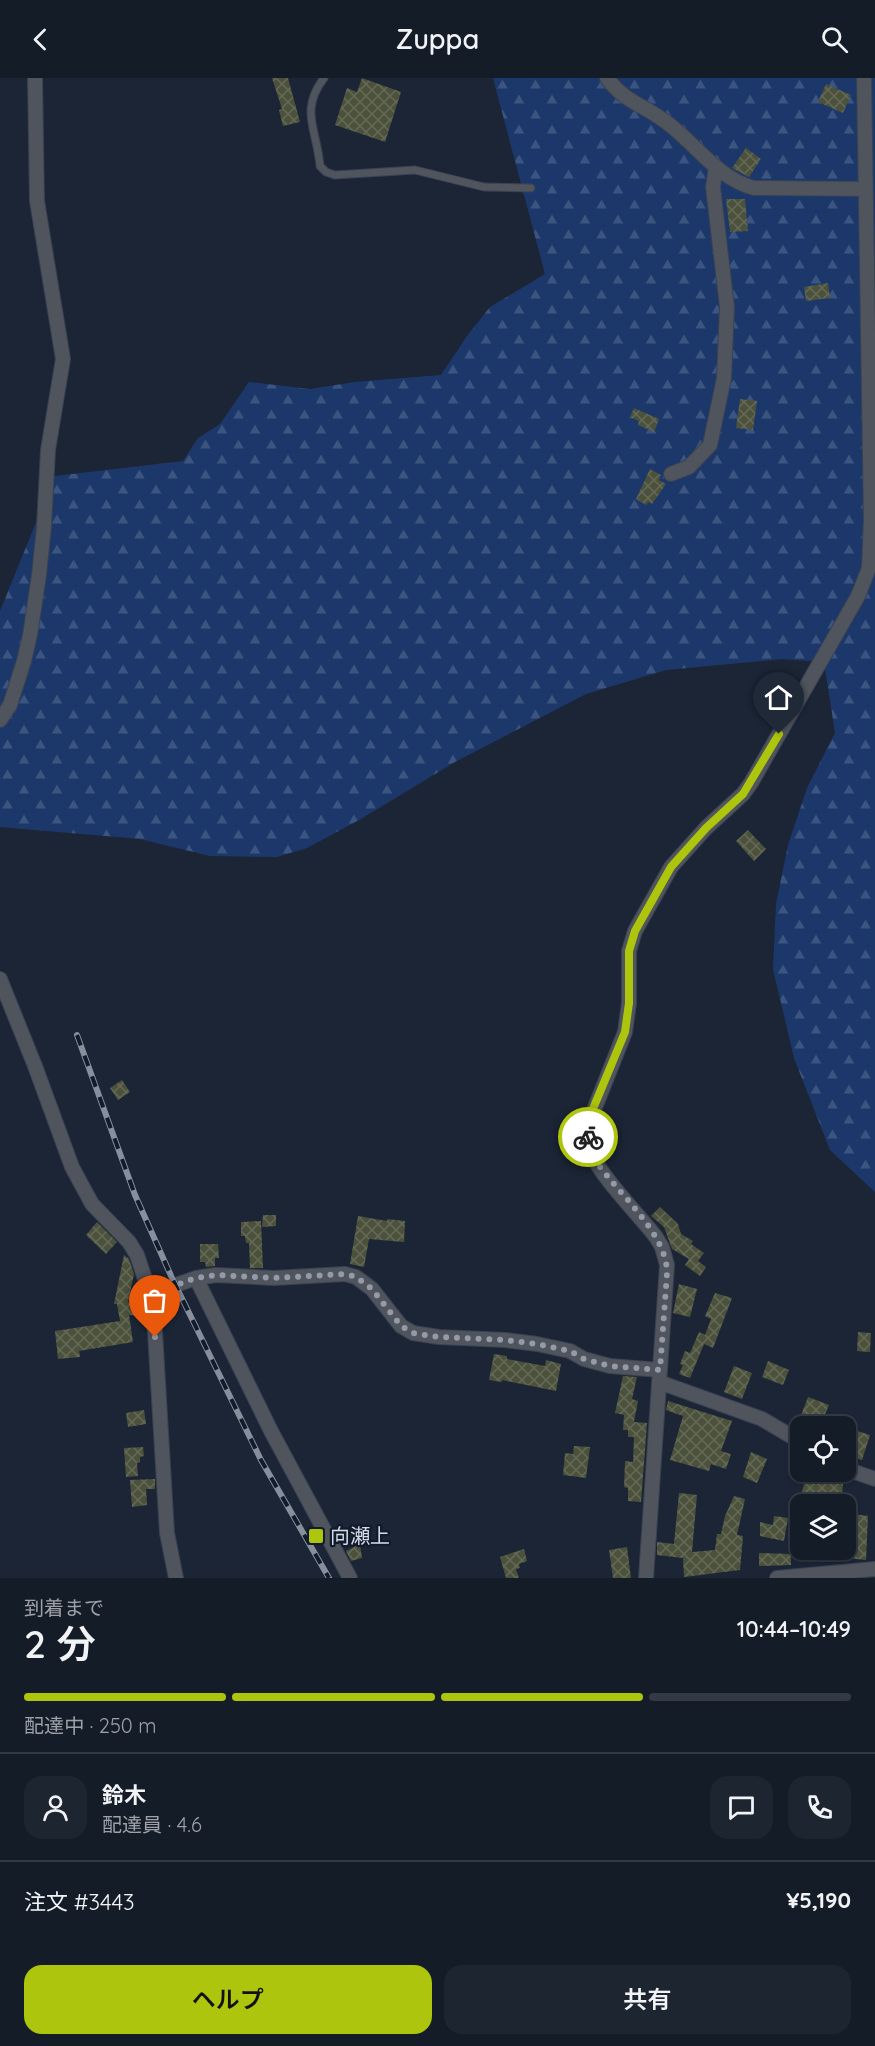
<!DOCTYPE html>
<html lang="ja">
<head>
<meta charset="utf-8">
<style>
	body { margin:0; font-family:Quicksand,"Noto Sans JP",sans-serif; background:#1d2530; color:#f1f3f6; height:100vh; display:flex; flex-direction:column; font-size:22px; white-space:nowrap }
	* { box-sizing:border-box; margin:0 }
	p { font-size:20px; color:#9da1a8 }
	.icon { flex:none; width:33px; height:33px; fill:none; stroke:currentColor; stroke-width:2; stroke-linecap:round; stroke-linejoin:round }
	.map { position:relative; height:1500px; overflow:hidden }
	.drawer { display:flex; flex-direction:column; background:#141c28; flex:1 }
	.drawer>* { flex:none }
	.controls { position:absolute; left:790px; top:1338px; display:grid; gap:12px }
	.controls a { display:grid; place-items:center; width:66px; height:66px; border-radius:12px; background:#141c28; box-shadow:0 2px 4px #0004,0 0 0 2px #333a45; font-size:30px }
	.pin { position:absolute; display:grid; place-items:center; width:51px; height:51px; color:#fff; margin:-62px -26px; border-radius:50% 50% 50% 0; rotate:-45deg; box-shadow:0 0 6px #0007 }
	.pin .icon { rotate:45deg }
	.courier { position:absolute; display:grid; place-items:center; width:60px; height:60px; margin:-30px; border:4px solid #adc60d; border-radius:50%; background:#fff; color:#222; box-shadow:0 2px 8px #0007 }
	.overview em { font-style:normal; font-weight:600 }
	.overview div { display:flex; flex-direction:column-reverse }
	.overview { display:flex; align-items:center; justify-content:space-between; height:102px; padding:0 24px }
	h1 { font-size:39px; font-weight:600; line-height:45px }
	.bar { display:grid; grid-template-columns:repeat(4,1fr); gap:9px 6px; align-content:center; height:72px; padding:0 24px }
	.bar i { height:8px; border-radius:4px; background:#333a45 }
	.bar .current { background:#adc60d }
	.bar p { grid-column:span 4 }
	.line { display:flex; align-items:center; gap:15px; padding:0 24px; border-top:2px solid #333a45 }
	.line div { flex:1 }
	.round { display:grid; place-items:center; flex:none; width:63px; height:63px; border-radius:18px; background:#1d2530 }
	.cta { display:flex; gap:12px; margin-top:auto; padding:12px 24px }
	.cta a { flex:1; height:69px; border-radius:18px; background:#adc60d; color:#111; font-size:24px; font-weight:600; line-height:69px; text-align:center }
	.cta a+a { background:#1d2530; color:#f1f3f6 }
	header { display:flex; justify-content:space-between; align-items:center; height:78px; padding:0 24px; background:#141c28; font-size:27px; font-weight:600 }
	.map>svg:first-child { display:block }
	.forest { fill:url(#forest-firs) }
	.building { fill:url(#building-cross-hatch) }
	.lines { fill:none; stroke-linecap:round; stroke-linejoin:round }
	.service-casing { stroke:#394252; stroke-width:9 }
	.minor-casing { stroke:#394252; stroke-width:16 }
	.service { stroke:#4f545d; stroke-width:7 }
	.minor { stroke:#4f545d; stroke-width:14 }
	.rail-casing { stroke:#878f9d; stroke-width:6 }
	.rail { stroke:#111b2c; stroke-width:4; stroke-dasharray:11; stroke-linecap:butt }
	.done { stroke:#939ba9; stroke-width:6; stroke-dasharray:0 10.8 }
	.route { stroke:#adc60d; stroke-width:8 }
	.poi-dot { fill:#adc60d; stroke:#111b2c; stroke-width:2 }
	.labels { text-anchor:middle; stroke-width:4.5; stroke-linejoin:round; paint-order:stroke }
	.poi-label { font-size:20px; fill:#d4dbe7; stroke:#111b2c; text-anchor:start }
</style>
</head>
<body>
<header><svg class="icon" aria-label="back" viewBox="0 0 24 24"><path d="M15 5l-7 7 7 7"/></svg>Zuppa<svg class="icon" aria-label="search" viewBox="0 0 24 24"><circle cx="10" cy="10" r="6"/><path d="M15 15l6 6"/></svg></header>
<div class="map">
<svg width="875" height="1500" viewBox="0 0 875 1500">
	<defs>
		<pattern id="forest-firs" width="22" height="20" patternUnits="userSpaceOnUse" patternTransform="scale(1.5)"><rect width="22" height="20" fill="#1c386b"/><path d="M5 1l3.5 6h-7zM16 11l3.5 6h-7z" fill="#3c5480"/></pattern>
		<pattern id="building-cross-hatch" width="8" height="8" patternUnits="userSpaceOnUse" patternTransform="scale(1.5)"><rect width="8" height="8" fill="#4c513b"/><path d="M0 0l8 8M0 8l8-8" fill="none" stroke="#656957"/></pattern>
	</defs>
	<rect width="100%" height="100%" fill="#1b2536"/>
	<path class="forest" d="M493,0H875V1114L830,1072L794,980L773,891L776,826L788,767L807,710L835,655L824,584L782,581L666,592L586,616L455,684L359,742L307,770L277,779L210,778L140,761L0,749V533L55,398L183,383L198,360L220,346L249,304L310,311L355,304L441,297L467,258L490,229L545,196Z"/>
	<path class="building" d="M272,0H288L300,44L283,48L279,32L282,31Z
		M362,0L401,14L385,64L335,47L347,10L357,14Z
		M826,6L851,17L843,35L818,24Z
		M746,70L761,81L749,99L732,90Z
		M726,121H745L748,153L730,154Z
		M828,205L830,220L806,223L804,209Z
		M740,321L757,323L753,352L736,350Z
		M634,330L659,341L654,354L638,347L639,343L630,339Z
		M650,391L661,397L659,402L666,406L652,426L648,424L646,427L636,421Z
		M748,752L766,771L754,783L736,763Z
		M122,1002L130,1014L118,1022L110,1010Z
		M660,1129L678,1146L681,1156L693,1163L691,1166L704,1175L698,1183L706,1189L700,1198L685,1187L689,1181L672,1171L664,1149L651,1138Z
		M263,1137H276V1148L262,1149Z
		M358,1138L387,1143V1141L405,1143L404,1164L369,1161L364,1189L350,1186Z
		M261,1143L263,1190H250L249,1165H246L245,1158H241V1144Z
		M97,1144L117,1164L106,1176L86,1157Z
		M200,1166H218L219,1180H215V1188L206,1189L205,1184H200Z
		M124,1177L129,1181L134,1196L128,1224L143,1225L144,1230L143,1238L129,1237L133,1264L79,1273L80,1279L58,1281L55,1253L120,1243L117,1226H114Z
		M679,1206L697,1211L690,1239L673,1235Z
		M715,1215L732,1220L713,1270L704,1266L690,1300L679,1296L683,1287L680,1286L685,1273L690,1275L699,1254L705,1257L711,1241L705,1238Z
		M858,1254L871,1255L870,1274L857,1273Z
		M494,1276L507,1278V1281L545,1288L546,1282L561,1286L556,1313L502,1302V1304L489,1302Z
		M768,1283L789,1292L783,1307L762,1299Z
		M734,1288L752,1295L742,1321L724,1314Z
		M623,1298L637,1299L632,1321L638,1323L634,1344L647,1345L641,1424L628,1423V1410L624,1409L625,1383L633,1384L634,1359H628V1352H623L624,1337L615,1335Z
		M808,1319L829,1327L820,1348L800,1340Z
		M668,1323L732,1343L721,1373L731,1376L726,1391L711,1386L709,1393L670,1382L683,1338L666,1332Z
		M144,1332L146,1346L128,1349L126,1335Z
		M854,1352L870,1357L862,1382L846,1377Z
		M574,1368L590,1369L586,1400L563,1397L565,1375L573,1376Z
		M143,1369L144,1378L140,1379V1384L137,1385L138,1398L126,1399L124,1370Z
		M751,1374L767,1381L757,1405L743,1399Z
		M807,1394H826L822,1404L843,1406L841,1426H814L800,1422Z
		M155,1401V1411H146L147,1427L132,1429L130,1402Z
		M679,1415L697,1417L692,1474L715,1472L717,1456H721L725,1438L734,1418L745,1421L737,1457L743,1458L740,1492L684,1499L683,1480L657,1477V1464L674,1466Z
		M846,1435L868,1438L866,1482L847,1480L849,1449H846Z
		M774,1438L788,1440L784,1463L760,1458V1444L773,1447Z
		M360,1466L362,1480L351,1483L346,1473Z
		M627,1469L631,1500H613L609,1472Z
		M524,1471L527,1483L519,1486L520,1490L516,1491L519,1500H506L500,1479Z
		M818,1472H838L837,1483L817,1481Z
		M759,1475L791,1476V1487L759,1488Z"/>
	<g class="lines">
		<g class="service-casing">
			<path id="service" d="M324,0C299,33 317,51 320,88L326,94L335,97L415,92L484,109L531,110"/>
		</g>
		<g class="minor-casing">
			<path id="minor" d="M607,0C625,25 647,28 670,47C698,69 718,100 754,110L866,111
				M671,396L689,389L710,367L724,300L727,229L713,109L716,89
				M0,642L10,627L24,583L30,557L39,497L44,449L48,372L63,281L37,123L35,0
				M0,901L35,988L72,1089L92,1126L129,1164L137,1177L150,1216L154,1237L167,1455L176,1500
				M196,1200L271,1353L350,1500
				M150,1216L196,1200L216,1197L274,1200L345,1196L356,1199L372,1211L401,1248L413,1255L439,1259L505,1262L537,1266L570,1273L584,1281L610,1288L660,1292
				M659,1304L762,1341L801,1364
				M846,1391L875,1401
				M646,1500L667,1187L662,1169L656,1159C638,1136 602,1100 591,1075C588,1066 587,1056 588,1047L625,954L629,925V873L635,853L671,789L706,750L743,716L751,705L858,518L869,490L871,442L864,0
				M777,1500L875,1491"/>
		</g>
		<use href="#service" class="service"/>
		<use href="#minor" class="minor"/>
		<g class="rail-casing">
			<path id="rail" d="M77,957L135,1117L172,1200L261,1382L329,1500"/>
		</g>
		<use href="#rail" class="rail"/>
	</g>
	<g class="lines">
		<path class="done" d="M155,1259L150,1216L196,1200L216,1197L274,1200L345,1196L356,1199L372,1211L401,1248L413,1255L438,1259L505,1262L537,1266L570,1273L584,1281L610,1288L660,1292L667,1195C667,1155 618,1116 596,1083L592,1077L588,1059"/>
		<path class="route" d="M588,1059L590,1038L625,954L629,925V873L635,853L671,789L706,750L743,716L779,656"/>
	</g>
	<rect class="poi-dot" x="308" y="1450" width="16" height="16" rx="3"/>
	<g class="labels">
		<g class="poi-label">
			<text x="330" y="1465">向瀬上</text>
		</g>
	</g>
</svg>
<div class="controls">
<a><svg class="icon" aria-label="locate" viewBox="0 0 24 24"><circle cx="12" cy="12" r="6"/><path d="M12 2v4M12 18v4M2 12h4M18 12h4"/></svg></a>
<a><svg class="icon" aria-label="layers" viewBox="0 0 24 24"><path d="M12 4l9 5-9 5-9-5zM3 14l9 5 9-5"/></svg></a>
</div>
<div class="pin" style="left:155px;top:1259px;background:#ea580c"><svg class="icon" aria-label="bag" viewBox="0 0 24 24"><path d="M5 8h14l-1 12H6zM9 8a3 3 0 0 1 6 0"/></svg></div>
<div class="pin" style="left:779px;top:656px;background:#1f2937"><svg class="icon" aria-label="home" viewBox="0 0 24 24"><path d="M3 11l9-7 9 7M6 9v11h12V9"/></svg></div>
<div class="courier" style="left:588px;top:1059px"><svg class="icon" aria-label="bike" viewBox="0 0 24 24"><circle cx="6" cy="16" r="4"/><circle cx="18" cy="16" r="4"/><path d="M6 16l4-8h5l3 8M10 8l3 8H6M13 5h3"/></svg></div>
</div>
<section class="drawer">
<div class="overview"><div><h1>2 分</h1><p>到着まで</p></div><em>10:44–10:49</em></div>
<div class="bar"><i class="current"></i><i class="current"></i><i class="current"></i><i></i><p>配達中 · 250 m</p></div>
<div class="line" style="height:108px"><a class="round"><svg class="icon" aria-label="person" viewBox="0 0 24 24"><circle cx="12" cy="8" r="4"/><path d="M4 21q1-7 8-7t8 7"/></svg></a><div><b>鈴木</b><p>配達員 · 4.6</p></div><a class="round"><svg class="icon" aria-label="chat" viewBox="0 0 24 24"><path d="M4 5h16v11H9l-5 4z"/></svg></a><a class="round"><svg class="icon" aria-label="phone" viewBox="0 0 24 24"><path d="M5 4h4l2 5-3 2q2 4 5 5l2-3 5 2v4C11 20 4 13 5 4z"/></svg></a></div>
<div class="line" style="height:78px"><div>注文 #3443</div><b>¥5,190</b></div>
<div class="cta"><a>ヘルプ</a><a>共有</a></div>
</section>
</body>
</html>
